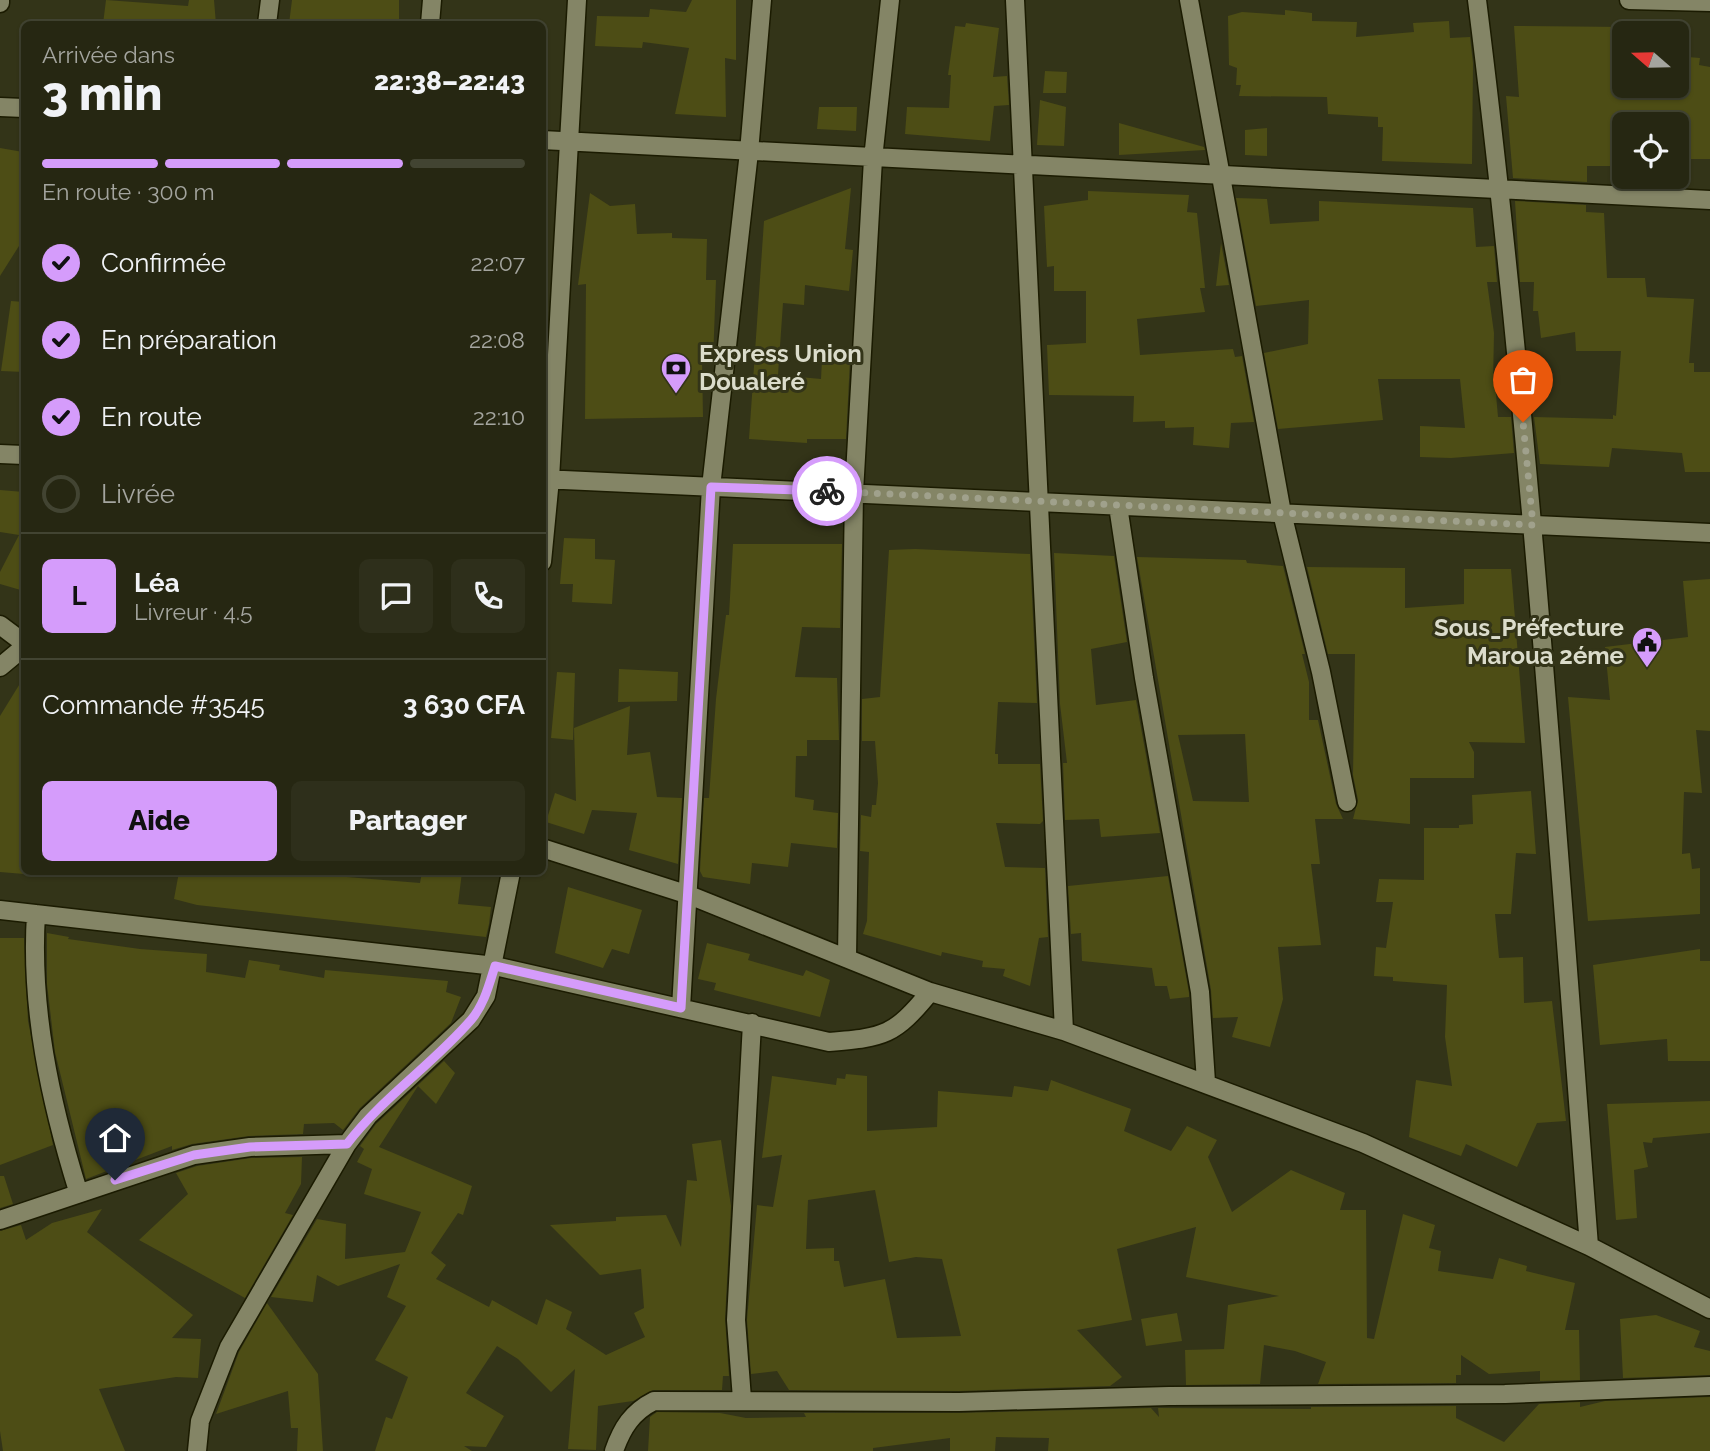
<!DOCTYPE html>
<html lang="fr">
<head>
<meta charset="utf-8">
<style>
	body { margin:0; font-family:Raleway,sans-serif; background:#2e2f1b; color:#f1f3f6; height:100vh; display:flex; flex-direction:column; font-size:26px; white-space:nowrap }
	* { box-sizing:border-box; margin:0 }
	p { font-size:23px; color:#a4a59f }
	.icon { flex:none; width:38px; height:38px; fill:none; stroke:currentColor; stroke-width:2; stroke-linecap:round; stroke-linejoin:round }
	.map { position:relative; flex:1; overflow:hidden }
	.sheet { position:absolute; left:21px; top:21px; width:525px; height:854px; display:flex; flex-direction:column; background:#262712; border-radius:10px; box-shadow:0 2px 5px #0004,0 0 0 2px #424432 }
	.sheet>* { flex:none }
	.needle { width:46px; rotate:290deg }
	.fabs { position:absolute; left:1612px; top:21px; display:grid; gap:14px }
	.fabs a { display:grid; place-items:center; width:77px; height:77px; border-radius:10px; background:#262712; box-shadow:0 2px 5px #0004,0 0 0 2px #424432; font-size:35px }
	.pin { position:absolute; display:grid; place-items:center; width:60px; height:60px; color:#fff; margin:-72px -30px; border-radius:50% 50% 50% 0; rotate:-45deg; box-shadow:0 0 7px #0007 }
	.pin .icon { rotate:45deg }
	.courier { position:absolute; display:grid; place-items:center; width:70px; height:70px; margin:-35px; border:5px solid #d59cfb; border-radius:50%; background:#fff; color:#222; box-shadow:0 2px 9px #0007 }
	.overview em { font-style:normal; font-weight:800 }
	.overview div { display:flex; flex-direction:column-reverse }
	.overview { display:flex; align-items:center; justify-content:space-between; height:119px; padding:0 21px }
	h1 { font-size:46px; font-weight:800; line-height:52px }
	.bar { display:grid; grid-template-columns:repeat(4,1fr); gap:10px 7px; align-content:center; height:84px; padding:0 21px }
	.bar i { height:9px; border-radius:5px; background:#424432 }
	.bar .selected { background:#d59cfb }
	.bar p { grid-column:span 4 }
	.line { display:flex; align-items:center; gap:18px; padding:0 21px; border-top:2px solid #424432 }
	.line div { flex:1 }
	.round { display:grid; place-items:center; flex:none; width:74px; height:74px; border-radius:10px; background:#2e2f1b }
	ol { padding:0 21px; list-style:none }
	li { display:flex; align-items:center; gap:21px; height:77px }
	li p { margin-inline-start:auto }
	li .icon { padding:7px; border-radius:50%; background:#d59cfb; color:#111; stroke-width:4 }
	li:last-child { color:#a4a59f }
	li i { width:38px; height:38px; border:4px solid #424432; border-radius:50% }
	.primary-button { display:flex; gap:14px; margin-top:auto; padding:14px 21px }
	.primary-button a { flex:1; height:80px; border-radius:10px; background:#d59cfb; color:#111; font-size:28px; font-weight:800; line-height:80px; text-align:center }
	.primary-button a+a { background:#2e2f1b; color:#f1f3f6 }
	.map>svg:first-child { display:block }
	.building { fill:#4d4d15; fill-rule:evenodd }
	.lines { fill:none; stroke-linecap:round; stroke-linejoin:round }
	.minor-casing { stroke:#1b1b01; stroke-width:21 }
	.minor { stroke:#848566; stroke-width:18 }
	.done { stroke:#a0a18c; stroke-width:7; stroke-dasharray:0 12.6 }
	.route { stroke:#d59cfb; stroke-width:9 }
	.labels { text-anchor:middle; stroke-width:6; stroke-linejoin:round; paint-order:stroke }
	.poi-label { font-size:24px; font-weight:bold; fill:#dbdccb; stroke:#333418; text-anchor:start }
</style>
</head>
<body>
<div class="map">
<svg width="1710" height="1451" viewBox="0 0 1710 1451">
	<rect width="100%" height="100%" fill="#333418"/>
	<path class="building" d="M106,0L188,6L189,0H214L216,24H103Z
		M292,0H399V24H289Z
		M692,0H736V60L725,58L726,117L675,114L689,48L643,42L642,48L595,46L597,16L649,17L650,9L686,12Z
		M1285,10L1312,13V21L1357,22L1356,37L1414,32L1413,23L1449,21L1450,38L1470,37L1473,63L1472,164L1382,161L1383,127H1378V117L1328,114L1327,97L1239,96L1241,85H1236L1237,68L1229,65L1228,16L1242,12L1285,15Z
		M966,23L999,28L993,77L1007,76L1009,105L994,106L990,141L905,134L907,107L949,108L951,75H948L955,26L965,27Z
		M1514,26L1624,27V86H1676V56L1700,58L1699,65L1710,67V159H1680L1682,124H1624V166H1587V182L1513,178L1506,96L1519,97Z
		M1045,71L1067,72L1066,93H1043Z
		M1040,100L1066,107L1064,146L1037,145Z
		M819,107H857L856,131L817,129Z
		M1119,123L1204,147L1205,150L1119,155Z
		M1267,128V156L1245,155V130Z
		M0,148L23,152L22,170L24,171V238L0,276Z
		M851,188L845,249L853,250L849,291L805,285L804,305L783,303L778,375L821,379L822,359L850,360L846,439H807V443L749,439L764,221Z
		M1088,191L1189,195L1187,212L1197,213L1205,288H1200L1205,312L1137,319L1140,355L1233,349L1235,357L1242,356L1254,422L1231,423L1229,448L1193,445L1194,427L1165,428V421L1133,422L1134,396L1049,395L1047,345L1086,343V291H1054V266L1047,267L1044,206L1088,200Z
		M590,193L610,206L635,204L637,234L672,233V238L707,239L706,280H716L713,361H702L703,417L585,419L586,284L578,285Z
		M1236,198L1267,199L1270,224L1319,221V201L1473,208L1476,247L1494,246L1497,282H1487L1494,333L1493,383H1495L1498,417H1511L1514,453L1451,458L1420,457V426L1465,428L1460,379H1378L1383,420L1278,429L1264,353L1308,344L1309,300L1256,306Z
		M1515,201L1586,205V212L1604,213L1607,278H1645L1647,297L1694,299L1689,363H1694V372H1710V472H1685L1682,453L1612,448L1609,467L1540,464L1534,417L1613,419V415L1616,416L1621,351H1576L1575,332L1541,338L1538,311H1533L1534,282H1520Z
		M1221,243L1229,285L1216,286Z
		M11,301L24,302V372L1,371Z
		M0,490L24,492V591L0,584V572L19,535L0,532Z
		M564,538L595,539V559L615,560L612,604L572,602L573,584H560Z
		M733,544H842L840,628L802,627L795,677L837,678L839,740H807V756H796L795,797L814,800L813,810L838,813L837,848L791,843L788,867L752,863L750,884L703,877L700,871L704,798H709L716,699L726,615H729Z
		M915,549L1030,554L1037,703L998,702L995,754H998V764H1040L1043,821L1040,824L996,823L1005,867L1045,868L1048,937L1039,938L1030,986L1003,976L1005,969L982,967L983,961L942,952L941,956L863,934L867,921L869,852L860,851L861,815L871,817L872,805H876L878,783L875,741H862V699L880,697L889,550Z
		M1054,553L1114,556L1127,642L1091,649L1096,705L1136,700L1160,833L1101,837L1099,819L1065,820L1063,763H1067L1060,704Z
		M1137,557L1246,560L1247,563L1283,566L1305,654H1302L1309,682V720H1318L1336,804L1343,819H1315L1320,864H1311L1321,945L1278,947L1283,999L1270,1047L1232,1037L1238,1017L1213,1018L1211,990ZM1245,734L1249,802L1193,801L1178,735Z
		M1307,567L1405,568V608L1464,604V569H1511L1525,743L1469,742L1474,752V778H1410V824L1353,819L1358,800L1353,775L1355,654H1328Z
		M1710,579V731L1696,730L1702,793L1684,792L1682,854L1690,853L1692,869L1700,868V914L1588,921L1568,697L1610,700L1605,647L1688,637L1683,581Z
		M619,669L678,672L677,701L618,702Z
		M557,672L575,673L573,740L551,738Z
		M24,677V874L0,872V716Z
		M630,706L627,755L650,752L657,797L682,798L678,864L629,850L637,813L592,810L584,834L546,822L555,793L576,801L574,728Z
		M1531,791L1536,854L1516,853L1511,914H1495L1499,958L1523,957L1524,1003L1552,1001L1566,1121L1537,1123L1517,1167L1466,1144L1461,1156L1409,1137L1416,1080L1452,1086L1445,1037L1447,985L1393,981V977L1374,976L1376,947L1386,948L1393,902H1376L1379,879L1424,880V828H1459V825L1473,824L1472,795Z
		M179,872H334L335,876L420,883L422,872H462L458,904L491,907L489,924L486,937L197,905L174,899Z
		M1168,876L1189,993V997L1170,999L1167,986H1155L1152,968L1082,961L1081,933L1071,934L1068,886Z
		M568,887L642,910L629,954L612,949L603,968L555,953Z
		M47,933L69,937L68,939L140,949L207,954L206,972L245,978L249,960L280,965L279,970L324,978L325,970L448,981L446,992L461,997L451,1023L360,1108L343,1130L334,1123L304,1124L303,1134L249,1136L192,1144L172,1150V1146L86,1179L55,1052L47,984Z
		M0,938H24L28,1021L53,1145L0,1165Z
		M707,943L750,954L748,960L803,976L806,970L830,980L820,1017L714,990L716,983L698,979Z
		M1700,949V961H1710V1061H1668L1667,1039L1600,1045L1593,965Z
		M444,1061L455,1073L436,1104L418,1086L379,1147L472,1186L463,1215L458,1213L431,1253L446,1265L436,1279L489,1307L492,1300L537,1325L546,1299L572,1312L566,1329L606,1355L645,1337L634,1313L644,1308L641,1269L600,1275L550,1225L616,1221V1217L666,1215L681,1247L687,1180L697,1181L692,1144L721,1140L731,1206L725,1319L729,1376H723L722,1390H653L633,1401L598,1406L596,1450L568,1449L575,1369L551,1392L518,1359L497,1346L466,1393L504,1416L486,1447L464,1446L472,1451H375L386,1417L392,1419L408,1377L375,1360L406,1306L387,1297L400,1264L338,1286L317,1275L313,1302L271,1297L317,1219L346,1224L345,1259L405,1252L421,1212L364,1194L372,1169L357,1162L364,1149L360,1146L376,1124Z
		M846,1074L867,1076V1131L937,1127L938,1091L1012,1097L1014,1086L1048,1091L1051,1080L1131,1109L1124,1131L1171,1151L1187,1126L1217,1140L1208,1157L1232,1212L1291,1170L1345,1193L1340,1210H1366L1367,1338L1374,1339L1403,1214L1435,1225L1429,1248L1441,1251L1438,1271L1493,1279L1499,1258L1527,1266L1526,1271L1575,1283L1565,1330H1579L1580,1380L1540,1381V1371L1489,1374L1461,1355V1375H1456V1383L1318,1384L1326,1362L1295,1351L1264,1345L1260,1384L1186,1385L1185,1350L1224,1349L1228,1305L1279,1296L1186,1277L1196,1227L1117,1249L1132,1320L1077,1330L1122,1377L1110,1386L959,1391L789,1390L777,1371L751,1374L747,1320L757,1205L773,1207L782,1155L762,1158L772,1076L836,1085L837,1078L845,1079ZM875,1190L889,1262L916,1257L942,1259L961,1336L897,1338L885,1279L844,1287L839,1261H834V1248L806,1249L808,1200Z
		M1710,1101V1133L1653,1138L1652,1143L1643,1142L1648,1167L1634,1170L1637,1218L1616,1220L1607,1104Z
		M302,1157L301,1184L285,1213L293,1215L245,1298L139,1240L188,1194L176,1173L197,1166L251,1158Z
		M0,1176H4L13,1204L0,1208Z
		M102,1209L87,1232L193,1315L172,1338L201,1339L198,1378L176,1377L99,1389L125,1451H3L0,1431V1231L21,1225L26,1240L52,1223Z
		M267,1303L318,1374L323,1451H297L298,1428H291L288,1391L216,1414L239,1352Z
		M1177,1313L1182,1341L1146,1346L1141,1319Z
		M1656,1315L1700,1331L1694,1347L1710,1351V1375L1623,1378L1620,1319Z
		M1710,1397V1451H1048L1049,1438L996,1437L995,1451H950V1438L873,1448V1451H648L650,1417L657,1412L720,1413L746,1418L806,1417L804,1413H959L1151,1408L1159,1417L1158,1408L1311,1409V1407L1456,1406V1418L1504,1442L1539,1404L1580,1402V1407L1605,1401Z"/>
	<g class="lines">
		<g class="minor-casing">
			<path id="minor" d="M1015,0L1064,1031
				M1189,0L1282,513L1321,672L1347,802
				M1477,0C1529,414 1557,830 1589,1246
				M1629,0L1710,2
				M0,3V0
				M267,24L270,0
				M430,24L432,0
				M0,107L24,108
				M542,140L1710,200
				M0,454L24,455
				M542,479L1710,533
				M1118,506L1144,678L1200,992L1206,1082
				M542,562L550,479L577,0
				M0,625L24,643
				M0,667L24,647
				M542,848L689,895L930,992L1064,1031L1363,1143L1589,1246L1710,1309
				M0,910L495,966L829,1042C885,1037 894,1036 930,992
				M36,914C30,1008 50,1101 78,1191
				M847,957L854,492L873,159L890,0
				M681,1008L711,487L749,152L762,0
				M0,1220L194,1155L250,1147L347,1144
				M742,1399L736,1320L752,1023
				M197,1451L200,1421L229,1347L347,1144L368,1116L471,1020L486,996L511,872
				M614,1451C622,1428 632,1412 654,1401L959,1402L1169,1396L1505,1394L1710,1386"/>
		</g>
		<use href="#minor" class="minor"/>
	</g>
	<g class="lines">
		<path class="done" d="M827,491L1533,525L1523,422"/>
		<path class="route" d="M115,1180L194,1155L250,1147L347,1144C383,1097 432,1065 471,1020C484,1005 489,985 495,966L681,1008L711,487L827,491"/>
	</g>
	<defs>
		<g id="bank-pin" transform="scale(1.575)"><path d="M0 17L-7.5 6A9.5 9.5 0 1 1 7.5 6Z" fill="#d59cfb" stroke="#333418"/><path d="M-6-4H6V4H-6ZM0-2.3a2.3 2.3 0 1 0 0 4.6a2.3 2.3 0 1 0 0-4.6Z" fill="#111"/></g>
		<g id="civic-pin" transform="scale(1.575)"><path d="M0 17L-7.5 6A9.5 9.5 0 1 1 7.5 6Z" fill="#d59cfb" stroke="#333418"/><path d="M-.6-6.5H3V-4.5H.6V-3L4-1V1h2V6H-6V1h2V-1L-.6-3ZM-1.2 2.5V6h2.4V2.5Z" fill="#111"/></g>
	</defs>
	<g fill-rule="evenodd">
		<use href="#bank-pin" x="676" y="368"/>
		<use href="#civic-pin" x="1647" y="642"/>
	</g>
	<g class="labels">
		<g class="poi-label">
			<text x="699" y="362">Express Union<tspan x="699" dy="28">Doualeré</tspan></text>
			<text x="1624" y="636" text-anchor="end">Sous_Préfecture<tspan x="1624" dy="28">Maroua 2éme</tspan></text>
		</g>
	</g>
</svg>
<div class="fabs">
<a><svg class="needle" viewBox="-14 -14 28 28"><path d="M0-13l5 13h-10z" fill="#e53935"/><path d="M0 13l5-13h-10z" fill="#a4a59f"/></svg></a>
<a><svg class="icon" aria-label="locate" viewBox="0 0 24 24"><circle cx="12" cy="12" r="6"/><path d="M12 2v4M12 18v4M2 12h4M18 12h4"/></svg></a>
</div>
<div class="pin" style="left:1523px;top:422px;background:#ea580c"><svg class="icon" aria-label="bag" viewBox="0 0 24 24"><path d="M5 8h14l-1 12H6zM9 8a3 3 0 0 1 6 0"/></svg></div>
<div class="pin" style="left:115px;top:1180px;background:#1f2937"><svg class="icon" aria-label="home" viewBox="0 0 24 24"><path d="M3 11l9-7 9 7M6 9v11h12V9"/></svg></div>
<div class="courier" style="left:827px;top:491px"><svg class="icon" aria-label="bike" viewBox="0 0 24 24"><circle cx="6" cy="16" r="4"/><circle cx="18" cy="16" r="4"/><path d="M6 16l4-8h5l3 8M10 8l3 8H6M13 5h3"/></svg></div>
<section class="sheet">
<div class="overview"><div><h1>3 min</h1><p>Arrivée dans</p></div><em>22:38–22:43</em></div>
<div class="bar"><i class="selected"></i><i class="selected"></i><i class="selected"></i><i></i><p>En route · 300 m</p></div>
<ol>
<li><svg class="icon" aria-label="check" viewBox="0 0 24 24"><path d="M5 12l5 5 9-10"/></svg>Confirmée<p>22:07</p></li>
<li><svg class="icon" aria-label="check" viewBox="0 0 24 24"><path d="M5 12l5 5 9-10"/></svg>En préparation<p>22:08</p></li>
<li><svg class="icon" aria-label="check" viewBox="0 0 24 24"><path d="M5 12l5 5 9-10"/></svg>En route<p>22:10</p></li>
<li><i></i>Livrée</li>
</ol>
<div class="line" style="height:126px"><b class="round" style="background:#d59cfb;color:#111">L</b><div><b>Léa</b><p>Livreur · 4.5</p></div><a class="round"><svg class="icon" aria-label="chat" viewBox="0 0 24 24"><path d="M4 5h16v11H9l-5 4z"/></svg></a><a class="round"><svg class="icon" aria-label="phone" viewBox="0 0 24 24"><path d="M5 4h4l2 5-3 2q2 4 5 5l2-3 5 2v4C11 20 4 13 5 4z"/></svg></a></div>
<div class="line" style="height:91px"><div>Commande #3545</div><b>3 630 CFA</b></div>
<div class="primary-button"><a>Aide</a><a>Partager</a></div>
</section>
</div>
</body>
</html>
